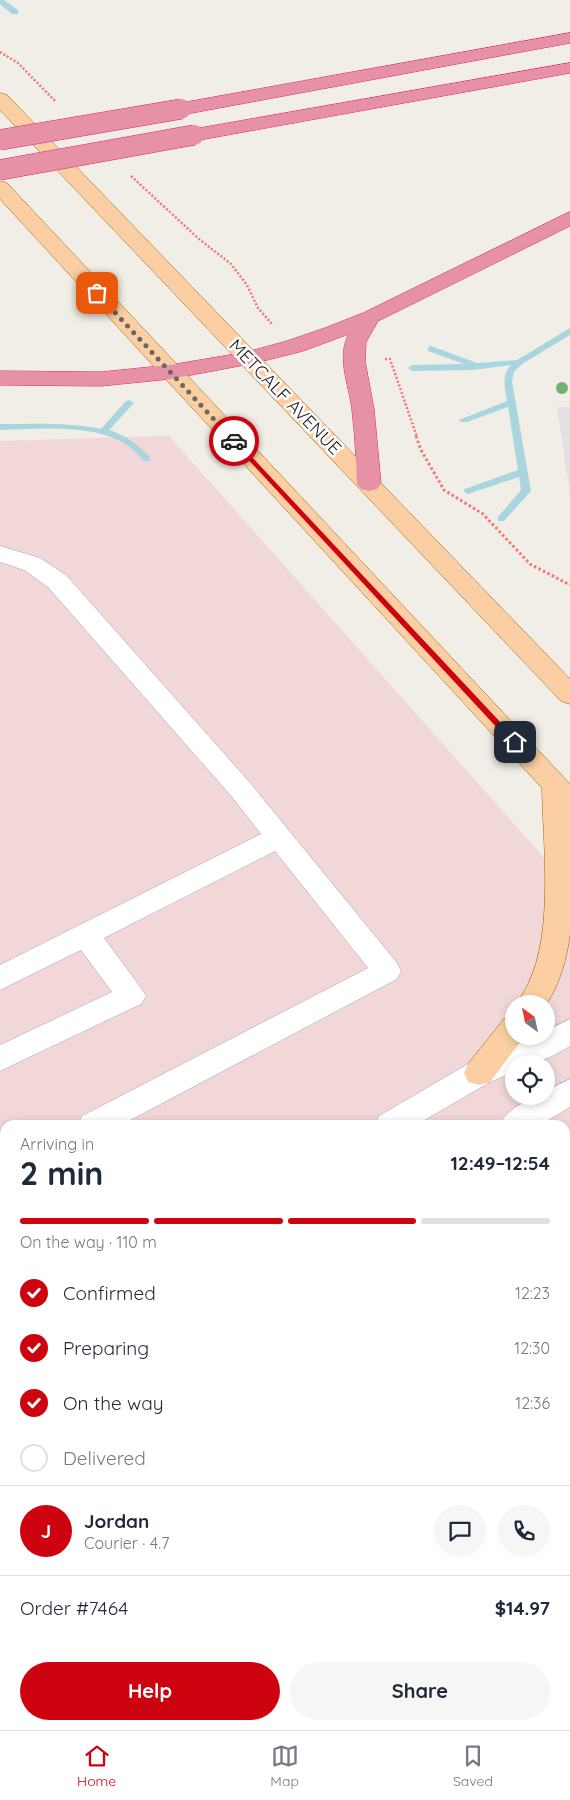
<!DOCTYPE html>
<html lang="en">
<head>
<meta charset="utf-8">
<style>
	body { margin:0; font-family:Quicksand,sans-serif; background:#f6f6f7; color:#1f2937; height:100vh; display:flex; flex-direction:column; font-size:19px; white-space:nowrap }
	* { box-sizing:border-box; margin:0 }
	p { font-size:16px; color:#747a83 }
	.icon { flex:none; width:28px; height:28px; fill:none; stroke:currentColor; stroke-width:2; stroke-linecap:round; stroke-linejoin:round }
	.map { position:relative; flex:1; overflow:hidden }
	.side { position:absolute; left:0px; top:1120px; width:570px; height:610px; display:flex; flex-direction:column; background:#fff; border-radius:15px 15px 0 0; box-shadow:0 2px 8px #0003 }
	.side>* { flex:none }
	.needle { width:32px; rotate:327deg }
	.fabs { position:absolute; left:505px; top:995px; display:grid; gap:10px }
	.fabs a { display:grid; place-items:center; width:50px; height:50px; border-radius:50%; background:#fff; box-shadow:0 2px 8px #0003; font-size:25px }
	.pin { position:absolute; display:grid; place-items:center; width:42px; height:42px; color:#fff; margin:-21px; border-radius:10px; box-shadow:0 2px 8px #0006 }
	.courier { position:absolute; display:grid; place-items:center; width:50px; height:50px; margin:-25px; border:4px solid #ce0310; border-radius:50%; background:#fff; color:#222; box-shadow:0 1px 6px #0007 }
	.headline em { font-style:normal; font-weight:700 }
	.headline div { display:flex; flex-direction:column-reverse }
	.headline { display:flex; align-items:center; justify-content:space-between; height:85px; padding:0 20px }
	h1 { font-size:32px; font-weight:700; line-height:38px }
	.bar { display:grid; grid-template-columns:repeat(4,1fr); gap:8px 5px; align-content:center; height:60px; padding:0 20px }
	.bar i { height:6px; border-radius:4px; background:#e0e1e3 }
	.bar .current { background:#ce0310 }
	.bar p { grid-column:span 4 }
	.line { display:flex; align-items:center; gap:12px; padding:0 20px; border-top:1px solid #e0e1e3 }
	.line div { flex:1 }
	.round { display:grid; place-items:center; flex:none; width:52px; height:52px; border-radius:26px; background:#f6f6f7 }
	ol { padding:0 20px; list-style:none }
	li { display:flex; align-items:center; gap:15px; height:55px }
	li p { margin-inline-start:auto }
	li .icon { padding:5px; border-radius:50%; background:#ce0310; color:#fff; stroke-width:4 }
	li:last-child { color:#747a83 }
	li i { width:28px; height:28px; border:2px solid #e0e1e3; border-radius:50% }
	.button { display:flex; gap:10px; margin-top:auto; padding:10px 20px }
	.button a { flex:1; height:58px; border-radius:30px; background:#ce0310; color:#fff; font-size:20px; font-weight:700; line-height:58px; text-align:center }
	.button a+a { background:#f6f6f7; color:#1f2937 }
	.dock { display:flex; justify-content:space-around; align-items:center; height:70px; border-top:1px solid #e0e1e3; background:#fff; font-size:14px; color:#747a83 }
	.dock a { display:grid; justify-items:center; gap:2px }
	.dock .current { color:#ce0310 }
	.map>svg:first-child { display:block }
	.commercial { fill:#f1d7d8; fill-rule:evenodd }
	.parking { fill:#e1e1e1 }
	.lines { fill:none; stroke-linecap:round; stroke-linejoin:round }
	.stream { fill:#a9d5de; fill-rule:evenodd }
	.building { fill:#c2b9b4; stroke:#88827e }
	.minor-casing { stroke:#a5a5a5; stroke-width:1 }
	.major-casing { stroke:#9b5f02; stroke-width:1 }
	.highway-casing { stroke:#d92a71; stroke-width:1 }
	.path-far1 { stroke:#f87671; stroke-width:2.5; stroke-dasharray:2 2; stroke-linecap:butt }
	.path { stroke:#f87671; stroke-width:3; stroke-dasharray:2.5 2.5; stroke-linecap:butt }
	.minor { fill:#fff; fill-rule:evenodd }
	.major { fill:#fbcfa3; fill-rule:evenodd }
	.highway { fill:#e691a6; fill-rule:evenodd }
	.highway-bridge-casing { stroke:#d92a71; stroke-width:21; stroke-linecap:butt }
	.highway-bridge { stroke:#e691a6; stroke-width:20 }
	.tree { fill:#74b171 }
	.route { fill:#ce0310 }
	.done { stroke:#6a6866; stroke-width:5; stroke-dasharray:0 9 }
	.labels { text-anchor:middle; stroke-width:5; stroke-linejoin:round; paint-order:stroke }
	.street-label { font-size:18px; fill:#212121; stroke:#fff }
</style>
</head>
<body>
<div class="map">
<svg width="570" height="1730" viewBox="0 0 570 1730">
	<rect width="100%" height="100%" fill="#f1ede7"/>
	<path class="commercial" d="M169,436L570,887V1730H0V441ZM514,1004H546V1036H514ZM514,1064H546V1096H514ZM5,1125H565V1725H5Z"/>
	<path class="parking" d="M557,407H570V494Z"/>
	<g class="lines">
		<path class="stream" d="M0,0H4L18,10V14H12L0,4Z
			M570,328V335L522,364L514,372L512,382L531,491L504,521H498V517L521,490L519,477L468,494L463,491L465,489L518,470L508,407L467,422H461L459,420L507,401C505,388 501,375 511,365L473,370L412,371L408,368L412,365L464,364L428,351V347L431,346L477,363L517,360Z
			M129,400L134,403L109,430C127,436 137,444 150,457V461H144C137,454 130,445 120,441C87,424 36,429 0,430V424C34,424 68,422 101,429L126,401Z"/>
	</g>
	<path class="building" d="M565,1270L570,1276V1730H138L146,1725H565Z"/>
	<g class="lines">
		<g class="minor-casing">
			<path id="minor" d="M0,546L40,558L66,575L251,784L397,963L401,971L397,979L121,1125H78L82,1116L368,968L275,851L104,938L141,988L146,996L141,1004L0,1071V1045L112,992L81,950L0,990V965L261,834L233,798L48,587L24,570L0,562Z
				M570,1019V1046C550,1058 538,1064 514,1064V1072L490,1082L416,1125H375L379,1116L468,1064L537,1036H546V1031Z
				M570,1079V1107L540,1125H499C506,1110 530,1096 546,1096V1091Z
				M5,1158V1186L0,1187V1159Z
				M5,1322V1352L0,1354V1324Z
				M5,1389V1421L0,1423V1391Z"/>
		</g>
		<g class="major-casing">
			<path id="major" d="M0,93L7,95L570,679V704L561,701L0,110Z
				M0,181L7,183L570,784V934C567,958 560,984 546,1005L517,1004C520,997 525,991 528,984C554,932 543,845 542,788L0,199Z
				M514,1016V1036L524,1037L490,1082L479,1085L468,1082L464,1073L468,1064L504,1019Z"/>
		</g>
		<g class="highway-casing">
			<path id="highway" d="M570,33V43L181,115L174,113L172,109L174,105L181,103Z
				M570,63V73L194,141L187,139L185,135L187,131L194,129Z
				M570,212V226L378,321L366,342L365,361L374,409L381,484L377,489L369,491L361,489L357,484C356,459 355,434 352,410C349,385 336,356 349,334L303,351L255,363L170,379L101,386L0,385V371L101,372L170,365L247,352L287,341L325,328L363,313Z"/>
		</g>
		<path class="path-far1" d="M0,52L18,63L55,101
			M131,176L199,239L231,264L247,285L258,308L273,325
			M385,359H390L417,437"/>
		<path class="path" d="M416,436L421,450L444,490L483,514L530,564L570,585"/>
		<use href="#minor" class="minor"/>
		<use href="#major" class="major"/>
		<use href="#highway" class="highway"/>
		<g class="highway-bridge-casing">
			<path id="highway-bridge" d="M0,140L181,109
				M0,170L194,135"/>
		</g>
		<use href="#highway-bridge" class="highway-bridge"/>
	</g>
	<circle class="tree" cx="562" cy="388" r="6"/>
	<path class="route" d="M234,438L517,740V744H512L232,442V439Z"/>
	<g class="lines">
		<path class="done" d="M97,293L234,441"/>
	</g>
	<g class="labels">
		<g class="street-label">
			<text transform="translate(285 397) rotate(46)" y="6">METCALF AVENUE</text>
		</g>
	</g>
</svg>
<div class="fabs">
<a><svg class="needle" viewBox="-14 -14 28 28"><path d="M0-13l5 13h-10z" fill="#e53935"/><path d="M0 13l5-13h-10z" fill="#747a83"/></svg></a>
<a><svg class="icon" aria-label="locate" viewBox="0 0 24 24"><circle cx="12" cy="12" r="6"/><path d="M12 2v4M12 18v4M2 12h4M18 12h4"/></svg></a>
</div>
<div class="pin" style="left:97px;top:293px;background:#ea580c"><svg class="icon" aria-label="bag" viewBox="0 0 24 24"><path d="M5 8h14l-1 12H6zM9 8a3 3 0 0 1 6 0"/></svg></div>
<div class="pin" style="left:515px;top:742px;background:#1f2937"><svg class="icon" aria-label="home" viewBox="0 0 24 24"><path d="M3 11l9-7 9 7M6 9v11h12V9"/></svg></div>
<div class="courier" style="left:234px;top:441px"><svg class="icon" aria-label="car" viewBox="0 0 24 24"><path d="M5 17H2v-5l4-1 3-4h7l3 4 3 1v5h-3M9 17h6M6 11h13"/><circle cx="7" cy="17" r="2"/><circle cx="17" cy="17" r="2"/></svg></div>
<section class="side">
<div class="headline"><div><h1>2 min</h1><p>Arriving in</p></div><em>12:49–12:54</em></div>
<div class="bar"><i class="current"></i><i class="current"></i><i class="current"></i><i></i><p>On the way · 110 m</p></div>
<ol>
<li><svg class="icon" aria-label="check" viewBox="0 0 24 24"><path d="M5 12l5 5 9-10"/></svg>Confirmed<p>12:23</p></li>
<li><svg class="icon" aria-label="check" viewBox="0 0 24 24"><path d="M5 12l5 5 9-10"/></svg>Preparing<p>12:30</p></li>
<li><svg class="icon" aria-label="check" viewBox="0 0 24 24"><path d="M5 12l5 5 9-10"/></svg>On the way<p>12:36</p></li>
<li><i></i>Delivered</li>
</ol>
<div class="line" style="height:90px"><b class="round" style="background:#ce0310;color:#fff">J</b><div><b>Jordan</b><p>Courier · 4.7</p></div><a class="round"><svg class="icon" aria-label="chat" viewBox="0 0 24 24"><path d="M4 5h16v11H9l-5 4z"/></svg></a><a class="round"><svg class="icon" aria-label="phone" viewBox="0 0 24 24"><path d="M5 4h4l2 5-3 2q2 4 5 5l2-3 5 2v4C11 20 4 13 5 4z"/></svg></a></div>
<div class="line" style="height:65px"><div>Order #7464</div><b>$14.97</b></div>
<div class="button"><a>Help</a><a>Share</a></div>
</section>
</div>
<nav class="dock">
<a class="current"><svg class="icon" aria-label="home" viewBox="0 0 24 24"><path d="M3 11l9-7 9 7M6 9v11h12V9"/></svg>Home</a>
<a><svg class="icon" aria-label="map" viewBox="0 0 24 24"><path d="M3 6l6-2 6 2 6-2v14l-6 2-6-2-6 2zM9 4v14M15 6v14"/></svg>Map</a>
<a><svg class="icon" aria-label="saved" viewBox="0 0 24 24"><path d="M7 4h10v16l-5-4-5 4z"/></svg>Saved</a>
</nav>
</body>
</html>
